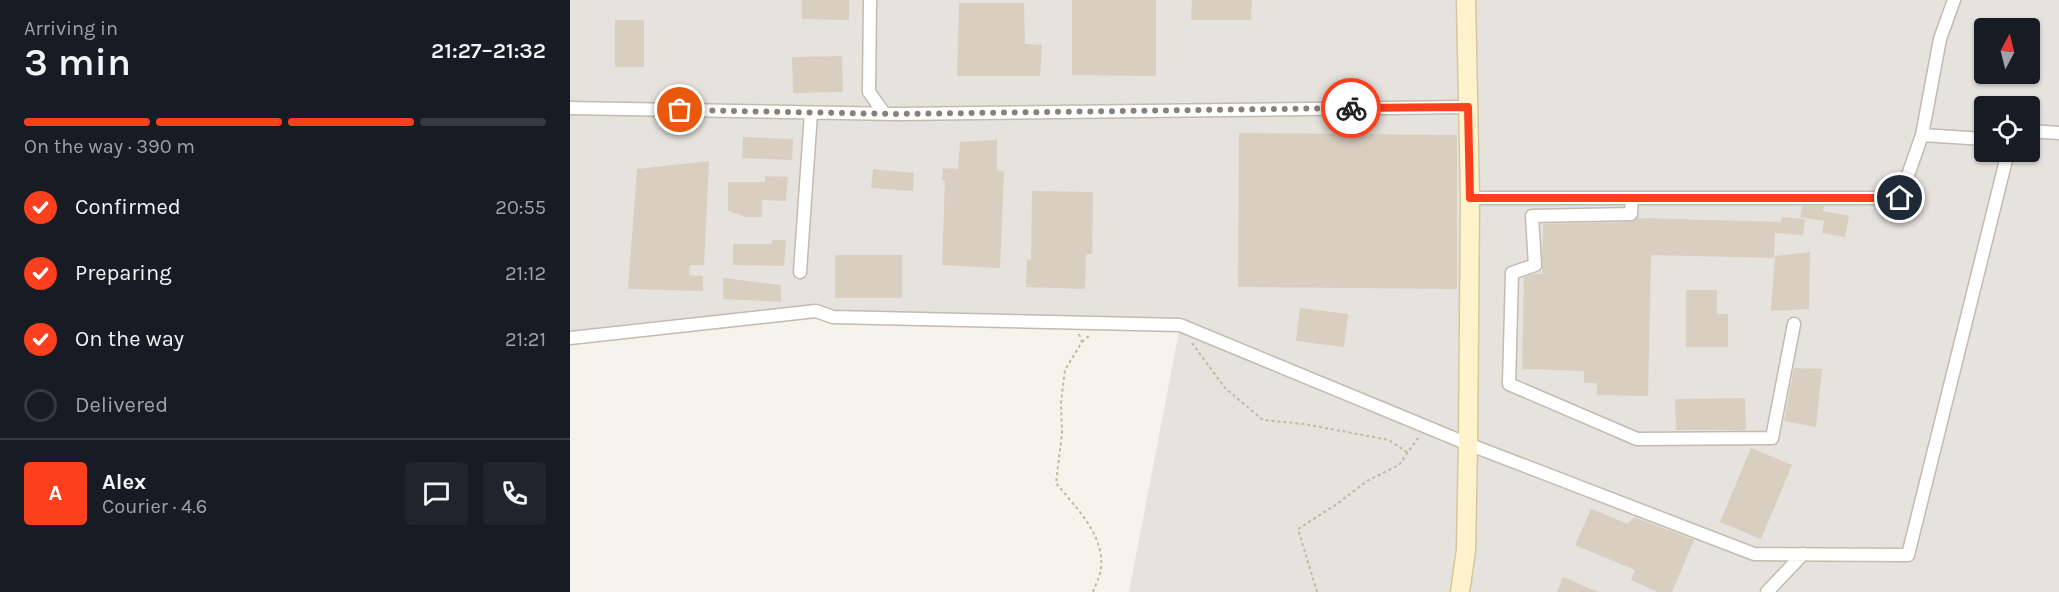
<!DOCTYPE html>
<html lang="en">
<head>
<meta charset="utf-8">
<style>
	body { margin:0; font-family:Karla,sans-serif; background:#20242c; color:#f1f3f6; height:100vh; display:flex; flex-direction:column; font-size:22px; white-space:nowrap }
	* { box-sizing:border-box; margin:0 }
	p { font-size:20px; color:#9ea1a6 }
	.icon { flex:none; width:33px; height:33px; fill:none; stroke:currentColor; stroke-width:2; stroke-linecap:round; stroke-linejoin:round }
	.map { position:relative; flex:1; overflow:hidden }
	.details { display:flex; flex-direction:column; background:#171b24; width:570px }
	.details>* { flex:none }
	.needle { width:39px; rotate:7deg }
	.buttons { position:absolute; left:1404px; top:18px; display:grid; gap:12px }
	.buttons a { display:grid; place-items:center; width:66px; height:66px; border-radius:6px; background:#171b24; box-shadow:0 2px 4px #0004; font-size:30px }
	.pin { position:absolute; display:grid; place-items:center; width:51px; height:51px; color:#fff; margin:-26px; border:3px solid #fff; border-radius:50%; box-shadow:0 2px 6px #0007 }
	.courier { position:absolute; display:grid; place-items:center; width:60px; height:60px; margin:-30px; border:4px solid #fc3f1d; border-radius:50%; background:#fff; color:#222; box-shadow:0 2px 8px #0007 }
	.headline em { font-style:normal; font-weight:600 }
	.headline div { display:flex; flex-direction:column-reverse }
	.headline { display:flex; align-items:center; justify-content:space-between; height:102px; padding:0 24px }
	h1 { font-size:39px; font-weight:600; line-height:45px }
	.bar { display:grid; grid-template-columns:repeat(4,1fr); gap:9px 6px; align-content:center; height:72px; padding:0 24px }
	.bar i { height:8px; border-radius:4px; background:#363941 }
	.bar .on { background:#fc3f1d }
	.bar p { grid-column:span 4 }
	.line { display:flex; align-items:center; gap:15px; padding:0 24px; border-top:2px solid #363941 }
	.line div { flex:1 }
	.round { display:grid; place-items:center; flex:none; width:63px; height:63px; border-radius:6px; background:#20242c }
	ol { padding:0 24px; list-style:none }
	li { display:flex; align-items:center; gap:18px; height:66px }
	li p { margin-inline-start:auto }
	li .icon { padding:6px; border-radius:50%; background:#fc3f1d; color:#fff; stroke-width:4 }
	li:last-child { color:#9ea1a6 }
	li i { width:33px; height:33px; border:3px solid #363941; border-radius:50% }
	main { display:flex; flex:1; min-height:0 }
	.map>svg:first-child { display:block }
	.industrial { fill:#e6e2dd; fill-rule:evenodd }
	.building { fill:#d8cfc1 }
	.lines { fill:none; stroke-linecap:round; stroke-linejoin:round }
	.minor-casing { stroke:#c2bbae; stroke-width:15 }
	.secondary-casing { stroke:#d6c79b; stroke-width:21 }
	.path { stroke:#c4b79f; stroke-width:2; stroke-dasharray:3 3; stroke-linecap:butt }
	.minor { stroke:#fff; stroke-width:12 }
	.secondary { stroke:#fff3cd; stroke-width:18 }
	.done { stroke:#878178; stroke-width:6; stroke-dasharray:0 10.8 }
	.route { stroke:#fc3f1d; stroke-width:8 }
</style>
</head>
<body>
<main>
<section class="details">
<div class="headline"><div><h1>3 min</h1><p>Arriving in</p></div><em>21:27–21:32</em></div>
<div class="bar"><i class="on"></i><i class="on"></i><i class="on"></i><i></i><p>On the way · 390 m</p></div>
<ol>
<li><svg class="icon" aria-label="check" viewBox="0 0 24 24"><path d="M5 12l5 5 9-10"/></svg>Confirmed<p>20:55</p></li>
<li><svg class="icon" aria-label="check" viewBox="0 0 24 24"><path d="M5 12l5 5 9-10"/></svg>Preparing<p>21:12</p></li>
<li><svg class="icon" aria-label="check" viewBox="0 0 24 24"><path d="M5 12l5 5 9-10"/></svg>On the way<p>21:21</p></li>
<li><i></i>Delivered</li>
</ol>
<div class="line" style="height:108px"><b class="round" style="background:#fc3f1d;color:#fff">A</b><div><b>Alex</b><p>Courier · 4.6</p></div><a class="round"><svg class="icon" aria-label="chat" viewBox="0 0 24 24"><path d="M4 5h16v11H9l-5 4z"/></svg></a><a class="round"><svg class="icon" aria-label="phone" viewBox="0 0 24 24"><path d="M5 4h4l2 5-3 2q2 4 5 5l2-3 5 2v4C11 20 4 13 5 4z"/></svg></a></div>
</section>
<div class="map">
<svg width="1489" height="592" viewBox="0 0 1489 592">
	<rect width="100%" height="100%" fill="#f6f3ec"/>
	<path class="industrial" d="M0,0H1489V592H559L610,326L246,311L0,338ZM1414,28H1460V74H1414ZM1414,106H1460V152H1414Z"/>
	<path class="building" d="M232,0H279V20L232,19Z
		M502,0H586V76L502,75Z
		M622,0H682L681,20H621Z
		M389,3H454L455,44L472,45L470,76H387Z
		M45,20H74V67H45Z
		M272,56L273,92L223,93L222,57Z
		M669,133L887,135V289L668,287Z
		M173,137L223,139L222,160L172,158Z
		M427,140V170L434,171L430,268L372,265L375,180H372L373,168L388,169L390,142Z
		M139,161L134,265H120L119,275L133,276V291L58,289L67,169Z
		M303,169L344,173L343,191L301,188Z
		M195,176L218,177L216,201L192,200V217H176L158,211V182H195Z
		M462,191L523,192L522,254H516L515,289L456,287L457,259L461,260Z
		M1232,206H1254L1253,211L1279,216L1275,237L1252,233L1254,221L1230,217Z
		M1212,217L1235,219L1233,235L1205,233L1204,258L1081,255L1078,396L1027,395V383H1014V371L952,369L954,277L964,274H972L973,224L1061,222L1068,218L1211,222Z
		M202,240H216L214,266L163,265V244H202Z
		M1240,252L1239,309L1201,311L1205,256Z
		M265,255H332V298H265Z
		M153,278L211,285V302L153,299Z
		M1116,290H1147V314H1158V347H1116Z
		M730,308L778,314L774,347L726,341Z
		M1224,368L1252,369L1246,427L1214,421Z
		M1175,398L1176,430H1106L1105,399Z
		M1181,448L1222,465L1191,539L1150,522Z
		M1021,509L1058,524L1064,517L1124,540L1102,592H1088L1061,580L1065,570L1005,545Z
		M993,577L1028,592H987Z"/>
	<g class="lines">
		<g class="minor-casing">
			<path id="minor" d="M300,0L299,92L314,113
				M0,108L327,114L898,107
				M1460,131L1489,133
				M1352,135L1370,39L1384,0
				M900,198H1330L1352,135L1414,139
				M1062,198L1061,214L962,216L965,265L942,273L939,384L1067,439L1202,438L1224,324
				M230,272L241,113
				M0,338L246,311L263,317L610,325L898,444L1184,554L1338,555L1438,152
				M1197,592L1233,554"/>
		</g>
		<g class="secondary-casing">
			<path id="secondary" d="M890,592L896,550L898,444L900,198L896,0"/>
		</g>
		<path class="path" d="M509,334L512,342L495,370L491,402L492,433L486,483C506,508 535,535 531,569C530,577 525,585 523,592
			M512,342L521,334
			M622,343L655,388L693,420L734,424L819,440L838,453
			M747,592L728,529L767,504L797,481L829,465L850,435"/>
		<use href="#minor" class="minor"/>
		<use href="#secondary" class="secondary"/>
	</g>
	<g class="lines">
		<path class="done" d="M110,110L327,114L781,108"/>
		<path class="route" d="M781,108L898,107L900,198H1330"/>
	</g>
</svg>
<div class="buttons">
<a><svg class="needle" viewBox="-14 -14 28 28"><path d="M0-13l5 13h-10z" fill="#e53935"/><path d="M0 13l5-13h-10z" fill="#9ea1a6"/></svg></a>
<a><svg class="icon" aria-label="locate" viewBox="0 0 24 24"><circle cx="12" cy="12" r="6"/><path d="M12 2v4M12 18v4M2 12h4M18 12h4"/></svg></a>
</div>
<div class="pin" style="left:110px;top:110px;background:#ea580c"><svg class="icon" aria-label="bag" viewBox="0 0 24 24"><path d="M5 8h14l-1 12H6zM9 8a3 3 0 0 1 6 0"/></svg></div>
<div class="pin" style="left:1330px;top:198px;background:#1f2937"><svg class="icon" aria-label="home" viewBox="0 0 24 24"><path d="M3 11l9-7 9 7M6 9v11h12V9"/></svg></div>
<div class="courier" style="left:781px;top:108px"><svg class="icon" aria-label="bike" viewBox="0 0 24 24"><circle cx="6" cy="16" r="4"/><circle cx="18" cy="16" r="4"/><path d="M6 16l4-8h5l3 8M10 8l3 8H6M13 5h3"/></svg></div>
</div>
</main>
</body>
</html>
